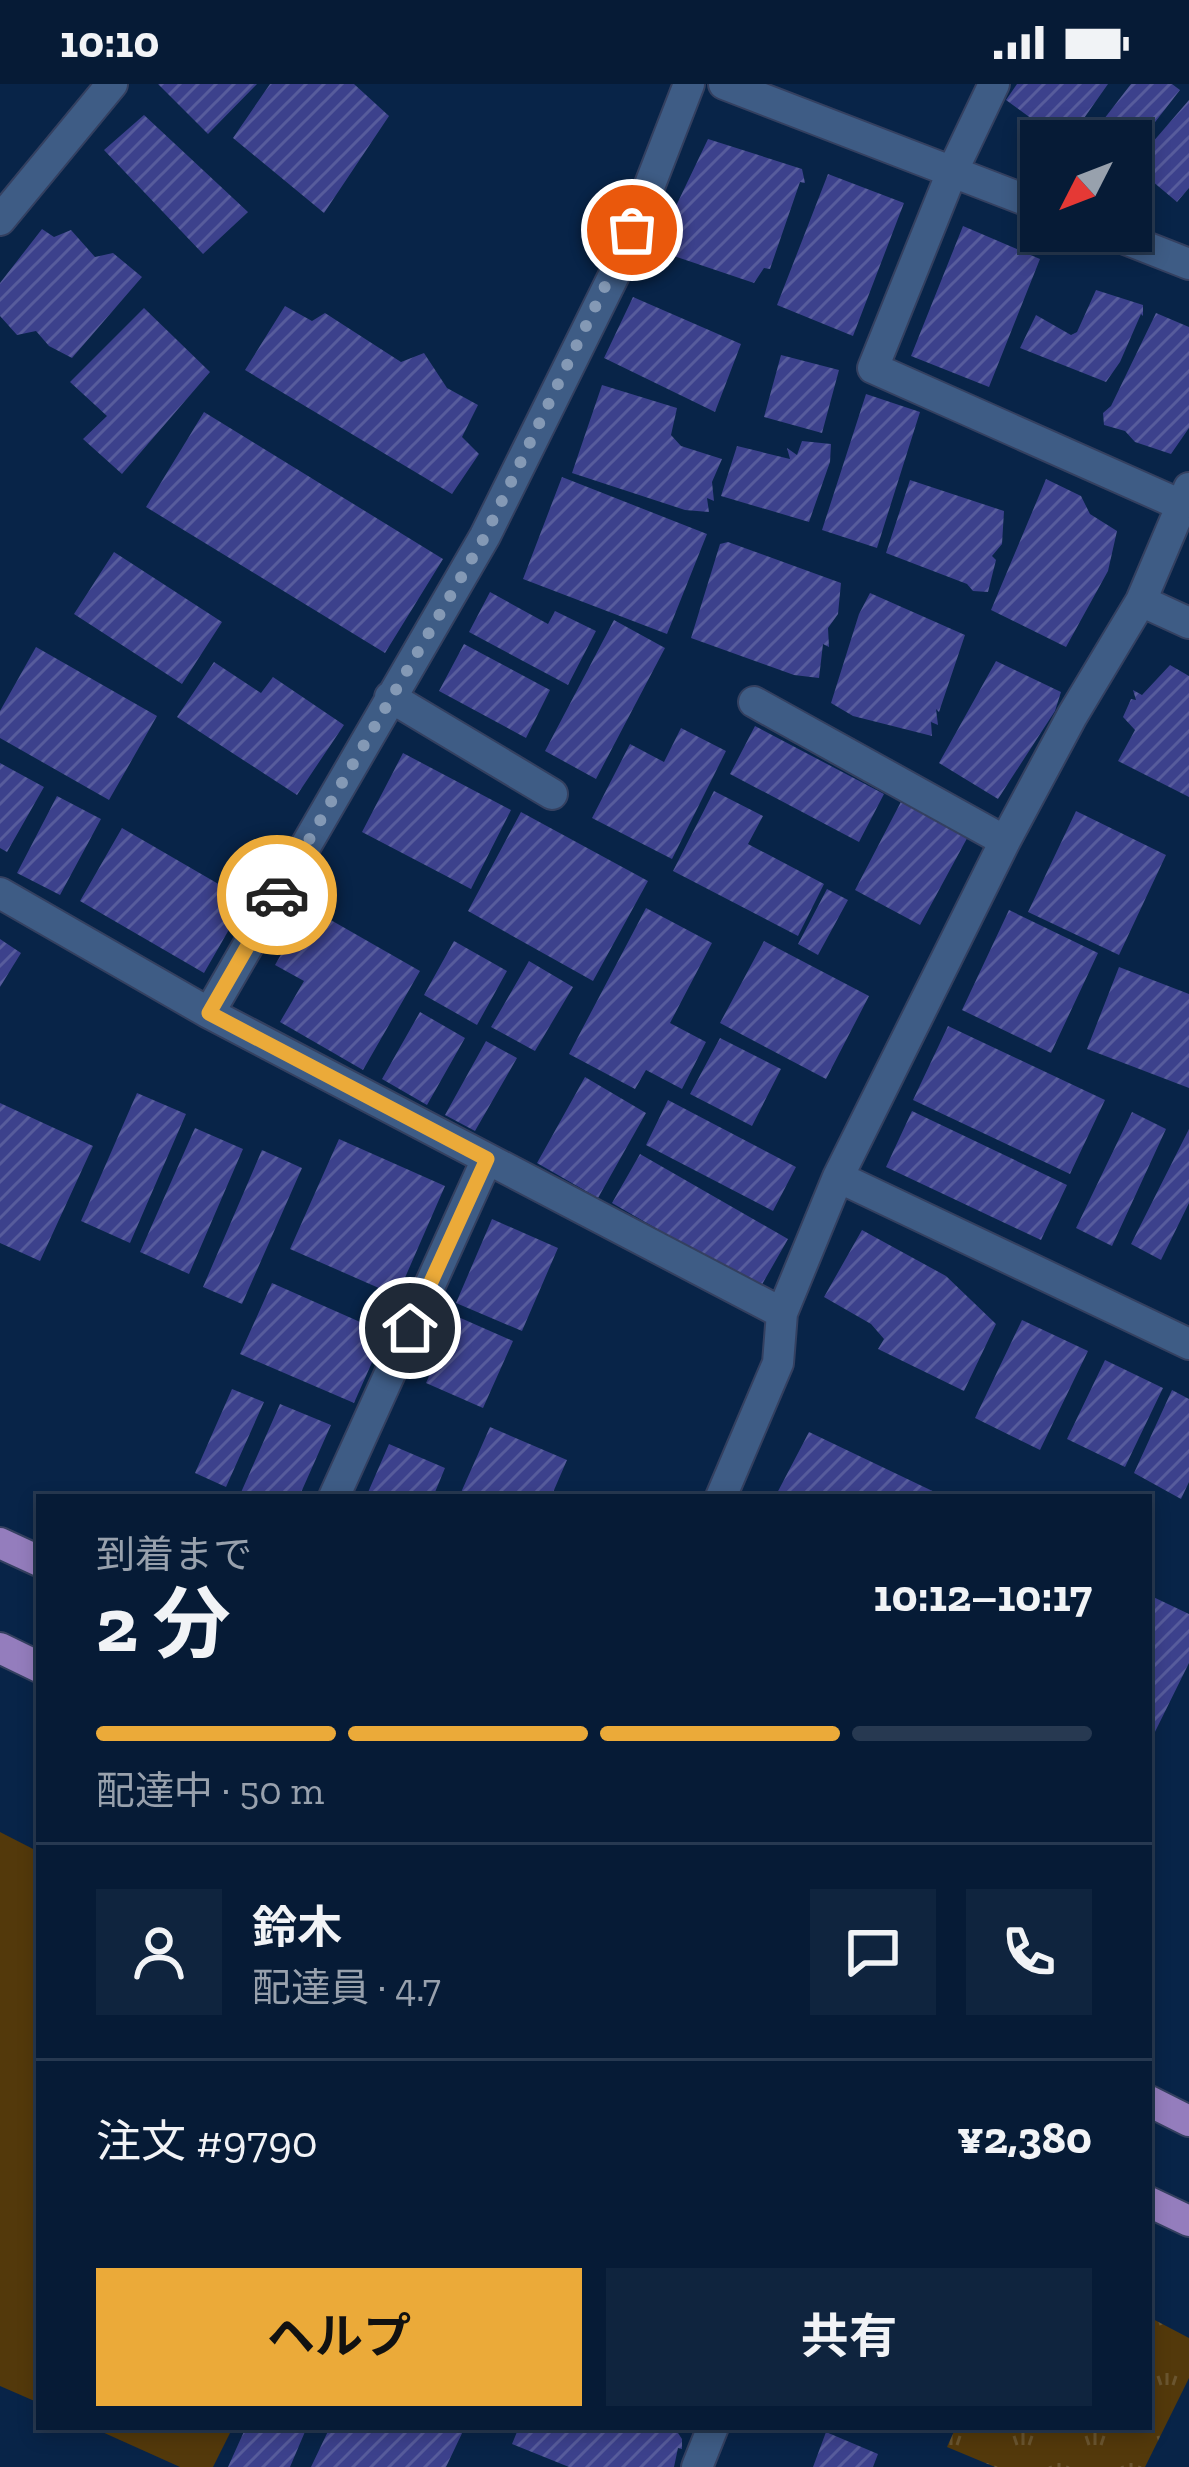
<!DOCTYPE html>
<html lang="ja">
<head>
<meta charset="utf-8">
<style>
	body { margin:0; font-family:"Zilla Slab","Noto Sans JP",serif; background:#0f243e; color:#f1f3f6; height:100vh; display:flex; flex-direction:column; font-size:45px; white-space:nowrap }
	* { box-sizing:border-box; margin:0 }
	p { font-size:39px; color:#98a1ad }
	.icon { flex:none; width:66px; height:66px; fill:none; stroke:currentColor; stroke-width:2; stroke-linecap:round; stroke-linejoin:round }
	.map { position:relative; flex:1; overflow:hidden }
	.panel { position:absolute; left:36px; top:1410px; width:1116px; height:936px; display:flex; flex-direction:column; background:#061b36; border-radius:0px; box-shadow:0 6px 18px #0003,0 0 0 3px #273951 }
	.panel>* { flex:none }
	.needle { width:78px; rotate:228deg }
	.controls { position:absolute; left:1020px; top:36px; display:grid; gap:24px }
	.controls a { display:grid; place-items:center; width:132px; height:132px; border-radius:0px; background:#061b36; box-shadow:0 6px 18px #0003,0 0 0 3px #273951; font-size:60px }
	.pin { position:absolute; display:grid; place-items:center; width:102px; height:102px; color:#fff; margin:-51px; border:6px solid #fff; border-radius:50%; box-shadow:0 3px 12px #0007 }
	.courier { position:absolute; display:grid; place-items:center; width:120px; height:120px; margin:-60px; border:9px solid #ebaa39; border-radius:50%; background:#fff; color:#222; box-shadow:0 3px 15px #0007 }
	.summary em { font-style:normal; font-weight:700 }
	.summary div { display:flex; flex-direction:column-reverse }
	.summary { display:flex; align-items:center; justify-content:space-between; height:204px; padding:0 60px }
	h1 { font-size:78px; font-weight:700; line-height:90px }
	.bar { display:grid; grid-template-columns:repeat(4,1fr); gap:18px 12px; align-content:center; height:144px; padding:0 60px }
	.bar i { height:15px; border-radius:9px; background:#273951 }
	.bar .active { background:#ebaa39 }
	.bar p { grid-column:span 4 }
	.line { display:flex; align-items:center; gap:30px; padding:0 60px; border-top:3px solid #273951 }
	.line div { flex:1 }
	.round { display:grid; place-items:center; flex:none; width:126px; height:126px; border-radius:0px; background:#0f243e }
	.button { display:flex; gap:24px; margin-top:auto; padding:24px 60px }
	.button a { flex:1; height:138px; border-radius:0px; background:#ebaa39; color:#111; font-size:48px; font-weight:700; line-height:138px; text-align:center }
	.button a+a { background:#0f243e; color:#f1f3f6 }
	.status { display:flex; justify-content:space-between; align-items:center; height:84px; padding:0 60px; background:#061b36; direction:ltr }
	.status svg { height:33px; fill:currentColor }
	.map>svg:first-child { display:block }
	.park { fill:url(#park-tufts) }
	.pitch { fill:#53390b }
	.building { fill:url(#building-hatch) }
	.lines { fill:none; stroke-linecap:round; stroke-linejoin:round }
	.minor-casing { stroke:#344060; stroke-width:34 }
	.major-casing { stroke:#344060; stroke-width:34 }
	.minor { stroke:#3e5c85; stroke-width:30 }
	.major { stroke:#947dbd; stroke-width:30 }
	.done { stroke:#8499b5; stroke-width:12; stroke-dasharray:0 21.6 }
	.route { stroke:#ebaa39; stroke-width:15 }
</style>
</head>
<body>
<div class="status"><b>10:10</b><svg viewBox="0 0 49 12"><path d="M0 12V9h3v3zM5 12V6h3v6zM10 12V3h3v9zM15 12V0h3v12zM26 1h20v11H26zM47 4h2v5h-2z"/></svg></div>
<div class="map">
<svg width="1189" height="2383" viewBox="0 0 1189 2383">
	<defs>
		<pattern id="park-tufts" width="24" height="20" patternUnits="userSpaceOnUse" patternTransform="scale(3)"><rect width="24" height="20" fill="#53390b"/><path d="M3 7l-1-3M5 7V3M7 7l1-3M15 17l-1-3M17 17v-4M19 17l1-3" fill="none" stroke="#6a552f"/></pattern>
		<pattern id="building-hatch" width="6" height="6" patternUnits="userSpaceOnUse" patternTransform="scale(3)"><rect width="6" height="6" fill="#3c418c"/><path d="M-1 1l2-2M0 6l6-6M5 7l2-2" fill="none" stroke="#575c9c"/></pattern>
	</defs>
	<rect width="100%" height="100%" fill="#082448"/>
	<path class="park" d="M1149,2233L1189,2254V2294L1145,2383H995L947,2363L956,2343H1149Z"/>
	<path class="pitch" d="M0,1748L39,1768V2319L0,2302Z
		M91,2343H233L213,2383H180Z"/>
	<path class="building" d="M158,0H257L208,50Z
		M270,0H354L389,32L324,129L233,54Z
		M1017,0H1108L1068,57H1062L1006,16Z
		M1131,0H1172L1180,6L1131,69V57H1087Z
		M1189,16V104L1177,118L1133,81Z
		M144,31L248,128L203,170L104,66Z
		M708,55L802,85L805,99L800,98L770,185L764,184L754,199L659,167L665,145Z
		M828,90L904,119L853,252L777,221Z
		M963,142L1040,175L989,303L911,272Z
		M42,145L54,153L71,146L95,173L113,169L142,193L72,274L49,262L36,247L17,251L0,232V199Z
		M1096,206L1143,221V232L1141,230L1120,278L1106,298L1020,264L1036,231L1071,251L1077,248Z
		M633,213L741,260L715,328L604,274Z
		M285,222L312,237L325,229L401,278L424,269L447,304L478,321L462,353L479,370L452,410L245,286Z
		M144,224L210,288L122,390L83,355L107,332L70,298Z
		M1156,229L1189,243V344L1171,370L1135,358L1125,347L1104,341L1103,329L1111,322Z
		M781,271L839,286L822,349L764,333Z
		M602,301L677,324L671,351L681,362L722,375L712,398L714,417L707,414L709,428L685,426L572,389Z
		M866,310L920,328L877,464L822,446Z
		M204,328L443,475L385,569L146,423Z
		M802,357L831,360L830,378L809,438L721,412L737,362L790,375L787,364L797,371Z
		M562,393L707,450L667,550L523,495Z
		M1046,395L1081,412L1090,430L1117,447L1108,487L1066,563L991,526Z
		M910,396L1004,427L1002,460L992,472L996,476L988,508L973,507L967,500L886,469Z
		M728,458L841,499L838,530L828,544L829,563L823,560L819,594L794,591L691,554L720,460Z
		M114,468L222,538L182,600L74,530Z
		M490,508L548,540L555,527L596,547L568,601L469,548Z
		M870,509L965,551L939,628L936,625L938,641L931,638L932,652L853,632L831,619L859,530Z
		M614,536L665,564L596,695L545,667Z
		M464,560L550,606L526,654L439,607Z
		M36,563L157,632L109,716L0,654V627Z
		M996,577L1061,608L1055,627L998,715L939,679Z
		M214,578L261,609L273,593L344,641L297,711L177,633Z
		M1170,581L1189,592V713L1118,677L1135,646L1123,633L1131,615L1136,616L1133,606L1142,611Z
		M755,642L884,710L859,758L730,690Z
		M681,644L726,667L672,775L592,734L630,660L664,678Z
		M403,669L511,726L471,805L362,748Z
		M0,679L44,703L7,768L0,764Z
		M714,707L763,732L748,760L824,800L798,852L673,787Z
		M57,712L101,735L60,811L17,789Z
		M904,712L971,747L920,841L855,806Z
		M1076,727L1166,771L1119,871L1028,828Z
		M521,728L648,797L593,897L468,827Z
		M122,744L246,816L204,889L80,817Z
		M827,805L848,816L818,871L798,860Z
		M308,823L420,887L363,986L280,938L304,897L275,881Z
		M646,824L712,859L670,939L706,958L682,1005L646,986L635,1005L569,970Z
		M1009,826L1098,869L1051,969L962,926Z
		M0,855L21,869L0,903Z
		M454,857L507,887L477,941L424,911Z
		M764,857L869,912L826,995L720,939Z
		M529,877L573,903L535,967L491,943Z
		M1119,883L1189,910V1004L1087,965Z
		M420,928L465,954L427,1021L382,995Z
		M948,942L1105,1016L1070,1090L913,1016Z
		M720,954L781,985L752,1042L690,1010Z
		M486,957L517,974L475,1047L445,1031Z
		M585,993L646,1029L598,1114L537,1079Z
		M137,1009L186,1030L130,1159L81,1137Z
		M668,1016L796,1083L773,1127L646,1061Z
		M0,1019L93,1062L40,1177L0,1159Z
		M912,1027L1067,1101L1041,1156L886,1083Z
		M1132,1028L1166,1045L1112,1162L1076,1144Z
		M195,1044L243,1065L189,1190L140,1168Z
		M1189,1045V1119L1161,1176L1131,1160Z
		M339,1055L445,1102L397,1212L290,1165Z
		M262,1066L302,1084L242,1220L203,1203Z
		M640,1070L788,1155L760,1204L612,1119Z
		M492,1135L558,1164L522,1247L456,1219Z
		M862,1146L946,1192L996,1240L964,1307L878,1265L884,1255L871,1240L824,1213Z
		M272,1199L385,1249L354,1319L240,1270Z
		M456,1232L513,1257L483,1324L426,1299Z
		M1022,1236L1088,1267L1040,1366L975,1334Z
		M1105,1276L1163,1304L1125,1383L1067,1355Z
		M232,1305L264,1318L226,1403L195,1389Z
		M1172,1306L1189,1315V1398L1181,1415L1134,1389Z
		M280,1320L331,1341L299,1413H239Z
		M490,1343L567,1376L551,1413H459Z
		M809,1348L945,1413H775Z
		M389,1360L445,1384L433,1413H366Z
		M1149,1511L1189,1530V1579L1149,1660Z
		M246,2343H307L290,2383H228Z
		M330,2343H465L446,2383H311Z
		M519,2343H674L682,2355V2365L678,2364L674,2383H569L512,2360Z
		M826,2348L878,2370L873,2383H813Z"/>
	<g class="lines">
		<g class="minor-casing">
			<path id="minor" d="M724,0L1041,122
				M994,0L952,88L873,284L1181,421
				M0,136L112,0
				M1105,147L1189,180
				M1141,517L1189,539
				M390,613L552,710
				M754,618L1005,757
				M0,809L209,929L782,1229
				M209,929L485,452L618,183L689,0
				M838,1093L1189,1260
				M334,1413L487,1075
				M721,1413L778,1279L782,1229L838,1093L1005,757L1072,632L1141,517L1189,404
				M697,2383L713,2343"/>
		</g>
		<g class="major-casing">
			<path id="major" d="M0,1459L39,1477
				M0,1564L39,1583
				M1149,2017L1189,2037
				M1149,2118L1189,2137"/>
		</g>
		<use href="#minor" class="minor"/>
		<use href="#major" class="major"/>
	</g>
	<g class="lines">
		<path class="done" d="M277,811L485,452L632,146"/>
		<path class="route" d="M277,811L209,929L487,1075L410,1244"/>
	</g>
</svg>
<div class="controls">
<a><svg class="needle" viewBox="-14 -14 28 28"><path d="M0-13l5 13h-10z" fill="#e53935"/><path d="M0 13l5-13h-10z" fill="#98a1ad"/></svg></a>
</div>
<div class="pin" style="left:632px;top:146px;background:#ea580c"><svg class="icon" aria-label="bag" viewBox="0 0 24 24"><path d="M5 8h14l-1 12H6zM9 8a3 3 0 0 1 6 0"/></svg></div>
<div class="pin" style="left:410px;top:1244px;background:#1f2937"><svg class="icon" aria-label="home" viewBox="0 0 24 24"><path d="M3 11l9-7 9 7M6 9v11h12V9"/></svg></div>
<div class="courier" style="left:277px;top:811px"><svg class="icon" aria-label="car" viewBox="0 0 24 24"><path d="M5 17H2v-5l4-1 3-4h7l3 4 3 1v5h-3M9 17h6M6 11h13"/><circle cx="7" cy="17" r="2"/><circle cx="17" cy="17" r="2"/></svg></div>
<section class="panel">
<div class="summary"><div><h1>2 分</h1><p>到着まで</p></div><em>10:12–10:17</em></div>
<div class="bar"><i class="active"></i><i class="active"></i><i class="active"></i><i></i><p>配達中 · 50 m</p></div>
<div class="line" style="height:216px"><a class="round"><svg class="icon" aria-label="person" viewBox="0 0 24 24"><circle cx="12" cy="8" r="4"/><path d="M4 21q1-7 8-7t8 7"/></svg></a><div><b>鈴木</b><p>配達員 · 4.7</p></div><a class="round"><svg class="icon" aria-label="chat" viewBox="0 0 24 24"><path d="M4 5h16v11H9l-5 4z"/></svg></a><a class="round"><svg class="icon" aria-label="phone" viewBox="0 0 24 24"><path d="M5 4h4l2 5-3 2q2 4 5 5l2-3 5 2v4C11 20 4 13 5 4z"/></svg></a></div>
<div class="line" style="height:156px"><div>注文 #9790</div><b>¥2,380</b></div>
<div class="button"><a>ヘルプ</a><a>共有</a></div>
</section>
</div>
</body>
</html>
